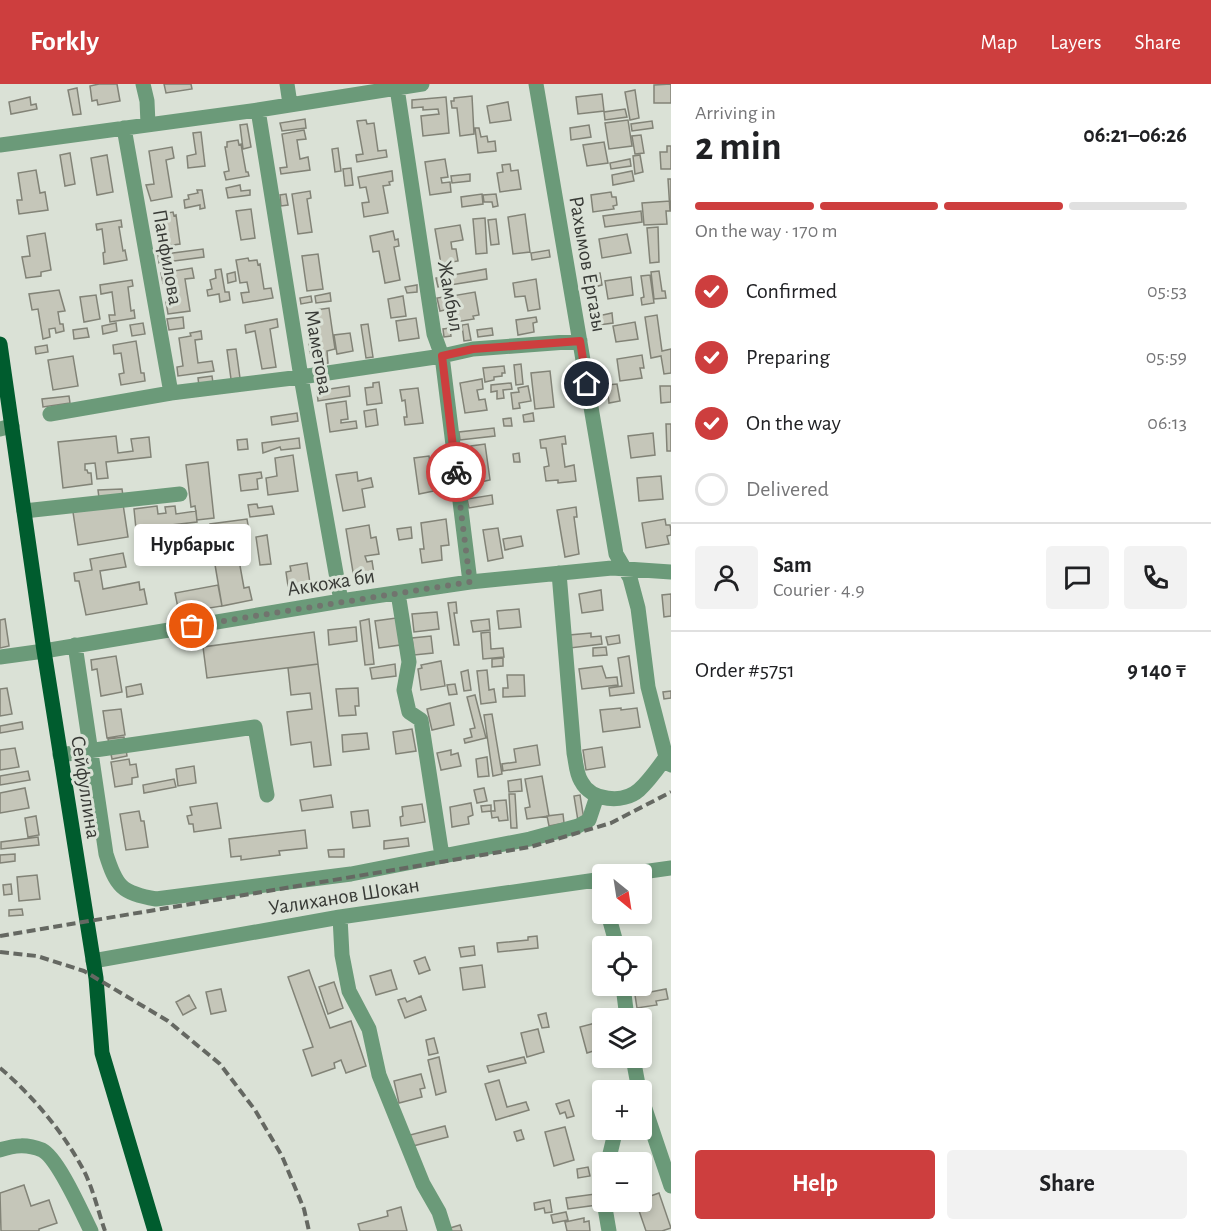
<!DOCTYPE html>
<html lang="en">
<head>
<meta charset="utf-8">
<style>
	body { margin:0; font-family:"Alegreya Sans",sans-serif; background:#f2f2f2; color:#202124; height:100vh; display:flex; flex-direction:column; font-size:22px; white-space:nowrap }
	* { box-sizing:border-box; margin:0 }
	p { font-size:20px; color:#757577 }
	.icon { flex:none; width:33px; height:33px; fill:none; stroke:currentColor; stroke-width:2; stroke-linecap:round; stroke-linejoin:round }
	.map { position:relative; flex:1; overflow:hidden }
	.drawer { display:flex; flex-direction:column; background:#fff; width:540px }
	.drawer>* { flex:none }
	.needle { width:39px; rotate:150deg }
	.fabs { position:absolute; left:592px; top:780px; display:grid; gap:12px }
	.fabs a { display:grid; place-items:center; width:60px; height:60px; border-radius:6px; background:#fff; box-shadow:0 3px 9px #0003; font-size:30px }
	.pin { position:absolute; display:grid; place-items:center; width:51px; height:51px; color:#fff; margin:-26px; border:3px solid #fff; border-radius:50%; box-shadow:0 2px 6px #0007 }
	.courier { position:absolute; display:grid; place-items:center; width:60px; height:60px; margin:-30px; border:4px solid #cd3e3e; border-radius:50%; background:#fff; color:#222; box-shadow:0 2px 8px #0007 }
	.bubble { position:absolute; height:42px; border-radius:6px; background:#fff; box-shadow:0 3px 9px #0003; font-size:20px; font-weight:600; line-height:42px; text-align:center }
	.overview em { font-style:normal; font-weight:600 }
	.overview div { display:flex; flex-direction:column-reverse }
	.overview { display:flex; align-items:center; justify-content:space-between; height:102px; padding:0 24px }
	h1 { font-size:39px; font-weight:600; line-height:45px }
	.bar { display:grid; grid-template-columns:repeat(4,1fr); gap:9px 6px; align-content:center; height:72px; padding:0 24px }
	.bar i { height:8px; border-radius:4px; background:#e0e0e0 }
	.bar .active { background:#cd3e3e }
	.bar p { grid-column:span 4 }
	.line { display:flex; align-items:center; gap:15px; padding:0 24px; border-top:2px solid #e0e0e0 }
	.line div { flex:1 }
	.round { display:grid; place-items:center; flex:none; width:63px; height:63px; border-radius:6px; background:#f2f2f2 }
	ol { padding:0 24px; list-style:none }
	li { display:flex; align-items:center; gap:18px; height:66px }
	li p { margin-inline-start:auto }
	li .icon { padding:6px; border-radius:50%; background:#cd3e3e; color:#fff; stroke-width:4 }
	li:last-child { color:#757577 }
	li i { width:33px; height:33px; border:3px solid #e0e0e0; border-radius:50% }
	.action { display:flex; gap:12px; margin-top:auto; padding:12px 24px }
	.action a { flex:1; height:69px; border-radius:6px; background:#cd3e3e; color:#fff; font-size:24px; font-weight:600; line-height:69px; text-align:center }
	.action a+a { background:#f2f2f2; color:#202124 }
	header { display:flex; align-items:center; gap:36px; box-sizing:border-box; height:84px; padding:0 30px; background:#cd3e3e; color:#fff }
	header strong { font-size:28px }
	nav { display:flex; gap:33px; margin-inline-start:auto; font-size:21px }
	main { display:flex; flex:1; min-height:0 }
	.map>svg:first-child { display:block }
	.building { fill:#c5c6b9; stroke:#828377; stroke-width:1.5 }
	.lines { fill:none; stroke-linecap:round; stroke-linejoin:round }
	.minor { stroke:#6b9a79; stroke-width:15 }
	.major { stroke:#005c2e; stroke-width:15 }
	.rail { stroke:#656862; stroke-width:4; stroke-dasharray:9 4.5; stroke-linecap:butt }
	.done { stroke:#71746e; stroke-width:6; stroke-dasharray:0 10.8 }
	.route { stroke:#cd3e3e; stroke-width:8 }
	.labels { text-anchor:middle; stroke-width:6; stroke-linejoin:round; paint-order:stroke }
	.street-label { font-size:21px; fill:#383a36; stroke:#dae1d6 }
</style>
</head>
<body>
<header>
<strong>Forkly</strong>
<nav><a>Map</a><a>Layers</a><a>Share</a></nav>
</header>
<main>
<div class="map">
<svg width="671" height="1147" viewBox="0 0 671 1147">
	<rect width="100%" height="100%" fill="#dae1d6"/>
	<path class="building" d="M99,0H117L120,17L98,21L97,16L92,17L90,2Z
		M164,0H191L192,5L166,9Z
		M671,0V19H654V1Z
		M77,4L81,30L73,31L68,6Z
		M635,6L639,34L630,36L625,8Z
		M602,10L604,27L578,30L576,13Z
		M472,12L474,50L460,52L457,24H452L451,17H454V14Z
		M30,13L31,21L36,20L37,25L11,30L9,18Z
		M446,13L449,49L423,52L421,32L439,30L438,25L423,26V23L412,24V16Z
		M508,18L511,36L490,39L487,22Z
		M625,25L627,33L605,36L604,28Z
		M305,35L306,44L282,47L280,39Z
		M366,36L367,40L374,39L378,67L386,66L387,73L357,78L356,71L363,70L357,37Z
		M628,36L632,62L609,65L605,39Z
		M652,37L653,44L632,47L631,40Z
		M247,40L251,63L243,65L240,41Z
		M589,41L591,53L571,56L570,44Z
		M475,44H479L481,53L487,52L488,58L495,57L496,67L478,69Z
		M304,46L306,55L297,56L300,75L308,73L310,86L281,90L280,84L287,83L282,50Z
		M201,48L205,82L188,84L187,72L196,70L193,49Z
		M641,51L644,69L635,70L632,52Z
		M238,56L239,61L241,60L246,88H248L249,92L226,96L224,88L229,87L225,63H227V58Z
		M604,58L608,79L587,82L583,61Z
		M667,62H671V85H661L660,68H667Z
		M172,63L174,74L166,76L172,113L151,117L146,101L154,100L149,67Z
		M338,64L341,87L335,88L332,65Z
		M70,69L75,100L65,102L60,71Z
		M107,71L113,108L97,111L91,74Z
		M640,71L643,88L635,90L633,72Z
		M445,75L448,93L441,94L442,99L450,98L451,108L430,111L425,78Z
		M630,75L631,82L611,85L610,79Z
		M510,80L511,87L518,86L521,105L500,108L497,89L503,88L502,81Z
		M351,84L353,101L345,102L343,85Z
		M36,86L40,109L45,108L48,126L19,130L17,116H22L18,89Z
		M392,87L393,97L389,98L390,101L383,102L388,129L364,133L362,119L369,118L366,103L360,104L358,93Z
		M632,87L634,97L613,101L612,91Z
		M470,90V97L452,99L451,92Z
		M668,95H671V127H670Z
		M240,101L241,107L250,106V111L228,114L226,104Z
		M197,106H202L205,124L200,125V121L185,124L184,116L189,115L188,111L198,109Z
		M310,107L311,114L307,115L312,148L298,150L292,110Z
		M611,108L612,113H616L617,121L613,122L614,125L593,128L591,111Z
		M286,110L288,121L281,122L280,111Z
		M482,110L483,120L462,123L461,113Z
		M496,110L498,122L493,123L492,118H484L483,111Z
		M670,117V127H666L667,140L644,141L642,119Z
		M251,125L255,154L241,156L236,127Z
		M641,127L642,138L605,143L603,132Z
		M173,128L174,132L176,131L180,160L166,162L161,130Z
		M525,130L530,168L513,170L508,133Z
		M485,134L487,169L476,170L473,135Z
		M496,135L499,160L491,161L488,136Z
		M121,136L122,143H119L123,167L125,166L127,176L104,180L103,169L105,168L102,145L97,146L96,140Z
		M460,141L463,156L451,158L452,165H456L458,177L441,180L435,145Z
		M658,143L659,178L650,179L647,144Z
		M393,147L395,156L398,155L399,162L394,163L400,196L385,199L379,167L373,168L370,152Z
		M45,149L51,186L41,188V192L26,194L22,173L30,172L27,152Z
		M627,150L631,169L602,174L599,155Z
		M203,165L204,173L159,179L158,171Z
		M549,166L550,173L532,176L531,169Z
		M318,170L323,205L307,207L302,172Z
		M248,174L249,177L257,176L258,181L260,180L264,205L271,204L273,214L243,219L241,209L249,208L247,198L240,199L236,176Z
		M192,184L194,194L185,195L190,227L168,230L166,218L174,217L171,198L163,199L161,189Z
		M221,185L225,208H229L230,216L220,218L219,210L208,212L207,206L212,205L210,196L216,194L215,186Z
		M486,185L487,195L438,203L436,194Z
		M659,187L662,207H665L666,214L654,215L651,188Z
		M235,188L236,197L228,199L227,190Z
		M600,189L602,201L595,203L594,190Z
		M650,191L654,219L642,221L641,214L644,213L641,192Z
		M631,193L633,211L608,215L605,197Z
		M536,195L540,225L528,227L525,212L515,213L513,199Z
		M132,196L133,202L128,203L131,227L134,226L135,234L110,238L109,231H115L112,208L101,210L100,201Z
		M417,201V208L407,209L405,203Z
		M59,206L65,227L58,228L60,240H63L64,247L56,249L55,244L49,245L50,253L43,255L38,225L32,226L29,210Z
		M475,208L479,231L473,232L474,235L450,239L446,213Z
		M330,209L331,217L316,219L315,212Z
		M96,211L100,235L84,238L80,213Z
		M311,212L312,218L301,220L300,214Z
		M403,212L406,232L391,234L388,215Z
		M443,213L445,226L440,227L437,214Z
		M329,224L335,265L327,267L328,279L317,280L315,268L310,269L309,260L314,259L309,227Z
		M612,229L613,239L599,241L598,232Z
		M657,231L662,267L671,265V289L664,290L661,272L651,274L645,233Z
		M183,233L184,244L169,246L167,235Z
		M536,233L537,238L533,239L534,248L518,251L516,236Z
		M416,234L419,254L399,257L396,237Z
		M277,235L278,243L270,245L276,283L262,285L255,247L246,249L245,241Z
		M635,238L638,255L616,258L613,242Z
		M116,239L117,247L103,250L102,242Z
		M143,239L145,250L132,252L130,241Z
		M368,240L373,273L366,274L361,241Z
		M468,240L471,256L464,257L462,241Z
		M87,244L89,253L74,255L73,246Z
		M450,244L451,252L444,253L443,245Z
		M492,244L493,251L478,253L477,246Z
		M201,247L202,255L195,256L198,279L212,277L214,287L178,292L177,283L183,282L179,254L191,252L190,249Z
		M350,249L353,267L337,270L334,251Z
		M136,257L141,289H144L145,297L121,301L119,290L124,289L121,269L114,270L113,261Z
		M47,261L48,268L36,270L35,263Z
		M236,265L240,294L231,295L227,266Z
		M642,271L644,284H640L642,294L620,297L617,275Z
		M73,272L78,302L53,306L48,276Z
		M521,280L523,300L516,301L514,281Z
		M504,282L505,289H502V292L494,293V296L485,298L483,284Z
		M550,287L554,323L535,325L531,289Z
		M212,292L213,299L199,302L198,294Z
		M482,295L483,305L477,306L479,316L485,315L487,326L465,329L460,299Z
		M379,298L382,319L367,321L365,304L373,303V299Z
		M511,299L512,305L503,306L504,314L497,315V307L491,308V301Z
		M617,300L620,317L609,319L607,301Z
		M349,302L350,312L318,317L317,307Z
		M528,302L531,317L519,319L520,324L513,325L511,309L519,308L518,304Z
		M660,302H671V318L661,319Z
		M418,304L423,339L405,341L404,333H407L405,316L402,317L400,306Z
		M69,312L70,319L43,323L42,315Z
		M346,317L348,335L341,336V339L356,337L357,344L330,348L326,320Z
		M376,325L378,341L366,343L364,327Z
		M297,329L298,337L272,341L271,333Z
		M533,329L534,337L524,338L523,331Z
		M511,334L512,342H504L503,335Z
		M666,340H671V367H667Z
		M494,344L495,352L460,356L459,348Z
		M653,349L655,371L631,374L628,352Z
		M116,352L118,369L133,367L131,355L149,353L151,373L106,378L108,394L97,395L95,379L85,380V386H87L88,389H91L92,400L63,404L58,358Z
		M565,352L566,360H562L565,383L574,381L576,397L558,399V396L546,397L544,383L549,382L546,364H541L540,356Z
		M299,354L300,364L281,366L280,363L263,369L262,359Z
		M247,355L248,365L238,366L237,356Z
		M485,360L490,396L476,399L471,362Z
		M519,369L520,378H514L513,370Z
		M293,371L298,407L268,411L266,394L277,392L275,374Z
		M429,372L434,407L419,410L414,374Z
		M208,378L214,434L197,436L195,422L191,423L186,381Z
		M261,388L262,394L257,395L258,405L241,407L239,391Z
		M357,388L358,397L371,394L373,403L362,405L365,423L343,427L336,391Z
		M661,392L663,415L639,417L637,394Z
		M122,405L123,412L99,414L98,406Z
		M492,411L493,420L469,424L467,415Z
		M123,420L128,453L78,461L73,428Z
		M257,420L258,424L272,422L274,430L250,433L248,421Z
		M157,422L158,430L166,429L165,423L175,422L176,430L196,427L197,438L136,445L134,425Z
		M576,423L577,433H574L579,470L565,473L557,426Z
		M247,435L250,453L242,454L241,449L212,453L210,440Z
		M446,435L449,461L441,462L442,476L422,479L420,465H424L421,439Z
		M665,435L666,441H670L671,447V451L667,452L669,460L646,464L642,439Z
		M369,441L371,454L376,453L379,470L365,472L367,478L372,477L374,490L354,494L346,445Z
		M411,443L412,454L399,456L397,445Z
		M498,444L503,474L488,477L483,446Z
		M267,451L271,480L260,481L256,453Z
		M521,452L523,462L505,466L503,455Z
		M237,465L244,504L249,503L252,516L222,522L213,469Z
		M123,469L126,483L100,487L103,505L139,498L140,506L144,505L147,520L86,531L79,497H75L74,489L92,486L90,475Z
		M307,479L310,499L288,502L286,488L291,487L290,482Z
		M218,501L222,522L179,529L175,509Z
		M601,506L603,526L582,529L579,510Z
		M671,510V532L664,533L662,511Z
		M456,518L457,529H454L459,561H454L448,519Z
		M519,525L521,543L499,545L497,527Z
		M437,528L439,545L414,548L412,530Z
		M396,534L400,561L379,564L375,537Z
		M5,535L9,562L0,564V536Z
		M369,535L374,580L365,581L360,537Z
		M489,535L490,546L473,548L471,537Z
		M356,543L357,557L329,561L328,546Z
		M314,548L318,580L207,594L203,563Z
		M490,548L491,565L503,564L504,573L483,575L481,549Z
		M591,549V553L601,552L602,560L570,564L569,551Z
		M619,551L620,559L608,561L606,553Z
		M431,552L433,569L414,571L412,554Z
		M606,563L607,571L593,572V564Z
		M116,572L122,608L101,612L97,585L92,586L91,576Z
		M629,572L634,609L610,612L609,604L622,602L618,574Z
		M503,574V582L492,583V575Z
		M441,577L445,602L421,606L418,585L422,584L421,581Z
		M318,580L331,681L314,683L311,658L291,661L287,628L312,625L310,609L291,611L288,584Z
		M395,580L396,592L372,595L370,584Z
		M602,582L606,594L617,593L618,601L582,605L579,585Z
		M468,586L471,606L464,607L461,588Z
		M487,586L489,606L494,605L496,618L481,620L477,587Z
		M507,591H524L525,612L503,613V604H508Z
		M141,600L143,610L127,613L126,603Z
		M455,600L457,610L449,611L447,601Z
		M7,604L12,630L0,632V605Z
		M358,604L359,622H355L356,631L339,632L336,605Z
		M671,607V614L664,615L663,608Z
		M475,611L486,654L465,659L464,655L472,653L470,645L475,644L467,613Z
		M450,619L454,641L432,646L427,625Z
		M621,624V626L637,624L640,643L603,648L600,626Z
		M121,625L125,651L107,654L103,627Z
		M492,630L502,690L493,692L484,631Z
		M22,638L23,645L0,649V642Z
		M412,645L416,667L396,670L393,648Z
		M367,649L369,665L343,668L342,651Z
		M124,653L127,672L112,675L108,655Z
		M537,661L540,681L503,687L502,680L516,678L514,665Z
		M602,663L605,683L586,686L583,666Z
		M15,664L19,683L0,686V666Z
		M451,666V671L458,669L461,682L441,686L437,669Z
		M487,673L489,692L478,693L476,675Z
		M129,675L130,681L136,680L138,693L132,694V700L115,703L111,678Z
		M194,682L196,699L178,702L176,685Z
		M28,687L30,696L0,701V692Z
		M542,692L549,732L527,735L525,724L530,723L525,695Z
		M174,695L176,703L144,709L143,701Z
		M521,695L522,707L509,708L508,697Z
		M25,704L29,724L0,729V709Z
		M484,704L487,717L477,719L474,706Z
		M509,710H515L517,744H511Z
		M331,711L333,723L302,727L300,716Z
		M580,711L584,736L578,737L574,712Z
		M506,716L508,736L499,737L498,733L492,734L491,727H495L494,717Z
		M217,719L221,744L194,748L193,740H189L187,732L192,731L190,723Z
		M471,719L473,731L468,733L469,740L452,743L450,723Z
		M422,720L425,738L401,742L400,733L403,732L402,723Z
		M491,721V727L482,728L481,722Z
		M368,726L370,742L353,744L351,728Z
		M139,727L141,737H144L148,763L126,766L120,730Z
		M563,730L564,739L549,742L547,732Z
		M36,732L39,751L28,753L25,734Z
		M305,746L307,764L279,767L280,771L241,776V772L231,773L229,755Z
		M38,753L39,761L1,765V758Z
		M408,754L409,762L384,765V757Z
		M344,765V773H329L328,766Z
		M15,770V777L0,779V771Z
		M37,791L40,815L19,817L17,793Z
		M11,800L12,810L4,811L3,801Z
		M22,825L23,831L9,832V826Z
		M537,852L538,864L498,868L497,859L528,856V853Z
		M474,862L475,871L461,873L459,864Z
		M425,873L430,886L419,890L414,877Z
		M482,881L485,903L463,906L460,884Z
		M309,886L330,944L351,937L366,982L346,989L341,976L334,979L335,984L312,992L303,966L313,963L288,893Z
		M391,886L397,905L376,911L370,892Z
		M334,898L343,924L328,930L319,903Z
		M221,905L226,927L211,930L206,908Z
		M666,905L668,915L656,917L657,921L637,924L635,911Z
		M189,911L196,924L183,931L176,918Z
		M421,912L426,926L405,934L398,916L405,914L407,918Z
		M546,929L549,943L542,944L538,931Z
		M603,937V964L587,969L580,943Z
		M538,945L544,968L527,973L521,949Z
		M434,954L438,969L429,971L426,956Z
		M439,973L446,1008L436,1011L428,976Z
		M524,973L526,979L489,988L487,982Z
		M421,990L425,1004L420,1005L422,1013L399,1019L394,997Z
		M499,996L507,1023L526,1018L529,1026L496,1036L485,1000Z
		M569,1016L574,1032L567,1034L565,1028L560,1030L556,1020Z
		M445,1042L448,1053L413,1062L410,1051Z
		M565,1043L574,1076L554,1082L545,1048Z
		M521,1046L524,1055L517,1057L514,1048Z
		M588,1083L590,1092L578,1094L577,1085Z
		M24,1101L31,1122L49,1116L57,1139L39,1145V1147H1L0,1109Z
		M659,1109L671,1144L662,1147H646L636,1118H642V1115Z
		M595,1110L597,1121L568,1125L566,1114Z
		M550,1116L552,1128L545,1129L544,1124L535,1126L534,1119Z
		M401,1123L407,1147H360L358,1140L388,1132L387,1127Z
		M566,1128L568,1136L553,1139L551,1131Z
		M584,1134V1138L589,1137L590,1147H567L565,1138Z
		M460,1141L462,1147H451L450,1144Z"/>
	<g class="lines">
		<path class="minor" d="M143,0L147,17L148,40
			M287,0L290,20
			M536,0L616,470L630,494L638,524L648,603L666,673L671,681
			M397,4L434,250L442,272L470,498
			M258,26L301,293L341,517
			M124,44L171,309
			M0,61L258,26L422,0
			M50,330L171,309L301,293L442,272L473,265L580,257
			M0,345L12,342
			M24,427L180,410
			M559,489L574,669C576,678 576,689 581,697C591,717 623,720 639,706C650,696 658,684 666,673
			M398,509L409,578L404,606L409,628L421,636L442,772
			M75,561L106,770C116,802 121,809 156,815L351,790L530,755L578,742L589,736L597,712
			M0,573L44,567L341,517L470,498L612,484L671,488
			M60,671L255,643L267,711
			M628,790L671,784
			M598,795L603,812
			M608,830L617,862
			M340,833L342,871L349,907L369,945L379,991L423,1100L439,1128L445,1147
			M93,877L340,833L603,795
			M623,902L627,934
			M633,974L639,1006
			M642,1016L671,1102
			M0,1066C15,1061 27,1060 42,1066C58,1074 82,1129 91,1147
			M608,1078L614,1053L618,1046
			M604,1118L609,1147"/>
		<path class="major" d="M0,260L44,567L96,894L102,969L155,1147"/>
		<path class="rail" d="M0,852L530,763L611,739L671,708
			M0,868L37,872L84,887L168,937L220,980L255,1026L282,1072L304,1125L309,1147
			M0,984C32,1011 63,1048 83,1085C93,1104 98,1127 105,1147"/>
	</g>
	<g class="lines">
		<path class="done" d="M192,542L470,498L456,388"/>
		<path class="route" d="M456,388L442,272L473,265L580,257L587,300"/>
	</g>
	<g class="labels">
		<g class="street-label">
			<text transform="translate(168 173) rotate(80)" y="7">Панфилова</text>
			<text transform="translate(588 180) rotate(80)" y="7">Рахымов Ергазы</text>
			<text transform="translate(451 212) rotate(80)" y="7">Жамбыл</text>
			<text transform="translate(319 268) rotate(80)" y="7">Маметова</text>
			<text transform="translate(331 498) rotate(-9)" y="7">Аккожа би</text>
			<text transform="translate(86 703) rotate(81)" y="7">Сейфуллина</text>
			<text transform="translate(344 812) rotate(-9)" y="7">Уалиханов Шокан</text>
		</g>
	</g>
</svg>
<div class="fabs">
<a><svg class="needle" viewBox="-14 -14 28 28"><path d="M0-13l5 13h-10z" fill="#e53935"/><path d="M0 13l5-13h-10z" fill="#757577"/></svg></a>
<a><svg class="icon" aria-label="locate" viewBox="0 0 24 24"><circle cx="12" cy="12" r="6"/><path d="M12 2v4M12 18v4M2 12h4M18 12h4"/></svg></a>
<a><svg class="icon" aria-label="layers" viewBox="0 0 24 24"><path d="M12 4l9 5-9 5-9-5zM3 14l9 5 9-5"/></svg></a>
<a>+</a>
<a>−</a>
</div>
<div class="pin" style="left:192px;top:542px;background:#ea580c"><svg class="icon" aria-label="bag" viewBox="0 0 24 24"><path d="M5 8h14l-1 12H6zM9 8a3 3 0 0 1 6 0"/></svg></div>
<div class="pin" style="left:587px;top:300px;background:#1f2937"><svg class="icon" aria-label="home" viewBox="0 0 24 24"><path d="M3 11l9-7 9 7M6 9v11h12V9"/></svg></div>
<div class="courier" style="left:456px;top:388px"><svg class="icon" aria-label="bike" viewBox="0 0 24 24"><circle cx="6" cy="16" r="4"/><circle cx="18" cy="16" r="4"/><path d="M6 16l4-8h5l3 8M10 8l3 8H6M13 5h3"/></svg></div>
<div class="bubble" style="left:134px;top:440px;width:117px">Нурбарыс</div>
</div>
<section class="drawer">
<div class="overview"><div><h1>2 min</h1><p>Arriving in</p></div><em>06:21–06:26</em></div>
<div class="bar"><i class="active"></i><i class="active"></i><i class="active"></i><i></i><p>On the way · 170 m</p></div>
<ol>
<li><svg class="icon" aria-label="check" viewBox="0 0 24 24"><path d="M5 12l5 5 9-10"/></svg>Confirmed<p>05:53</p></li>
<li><svg class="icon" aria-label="check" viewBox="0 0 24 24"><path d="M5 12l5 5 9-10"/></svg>Preparing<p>05:59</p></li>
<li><svg class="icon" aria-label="check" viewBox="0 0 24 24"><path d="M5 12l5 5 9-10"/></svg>On the way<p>06:13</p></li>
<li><i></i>Delivered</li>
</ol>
<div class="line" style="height:108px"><a class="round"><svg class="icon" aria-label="person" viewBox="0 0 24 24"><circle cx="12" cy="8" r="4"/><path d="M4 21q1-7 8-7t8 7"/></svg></a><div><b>Sam</b><p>Courier · 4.9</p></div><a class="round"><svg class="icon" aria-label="chat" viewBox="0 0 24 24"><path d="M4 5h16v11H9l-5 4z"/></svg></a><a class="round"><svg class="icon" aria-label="phone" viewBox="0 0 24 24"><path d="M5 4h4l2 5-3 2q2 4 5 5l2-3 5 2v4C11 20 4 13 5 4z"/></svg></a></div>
<div class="line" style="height:78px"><div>Order #5751</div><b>9 140 ₸</b></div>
<div class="action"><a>Help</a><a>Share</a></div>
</section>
</main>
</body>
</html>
